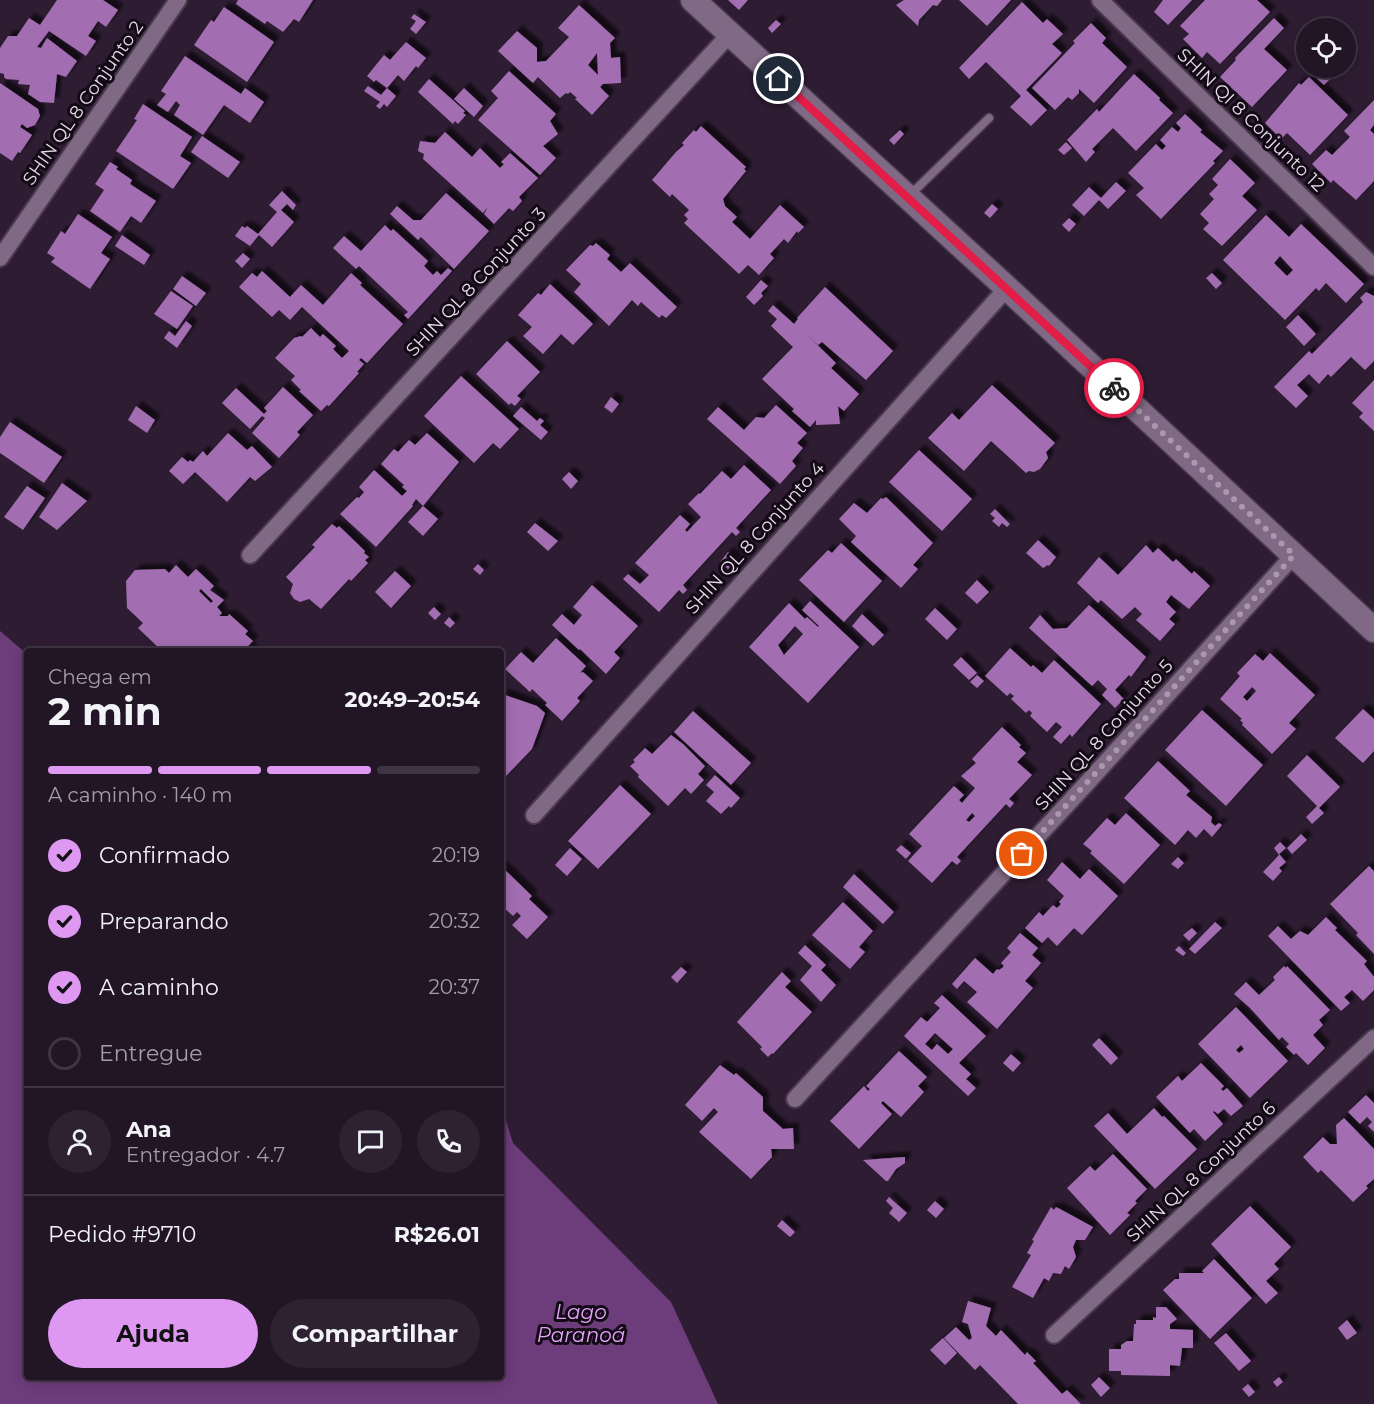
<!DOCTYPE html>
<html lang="pt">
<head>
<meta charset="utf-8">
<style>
	body { margin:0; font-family:Montserrat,sans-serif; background:#2e2232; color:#f1f3f6; height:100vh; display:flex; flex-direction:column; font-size:22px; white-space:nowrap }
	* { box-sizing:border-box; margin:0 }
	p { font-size:20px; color:#a29fa7 }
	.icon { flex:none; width:33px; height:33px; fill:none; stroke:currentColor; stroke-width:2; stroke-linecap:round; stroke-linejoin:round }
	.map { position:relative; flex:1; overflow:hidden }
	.details { position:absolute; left:24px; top:648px; width:480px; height:732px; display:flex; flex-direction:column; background:#221526; border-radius:6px; box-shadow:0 3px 15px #0003,0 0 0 2px #3f3443 }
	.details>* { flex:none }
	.controls { position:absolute; left:1296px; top:18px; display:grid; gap:12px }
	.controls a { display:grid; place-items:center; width:60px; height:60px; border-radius:50%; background:#221526; box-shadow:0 3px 15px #0003,0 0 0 2px #3f3443; font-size:30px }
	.pin { position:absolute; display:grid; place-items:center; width:51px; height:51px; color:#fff; margin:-26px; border:3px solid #fff; border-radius:50%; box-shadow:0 2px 6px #0007 }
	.courier { position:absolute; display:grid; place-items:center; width:60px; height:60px; margin:-30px; border:4px solid #e11d48; border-radius:50%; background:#fff; color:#222; box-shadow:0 2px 8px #0007 }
	.overview em { font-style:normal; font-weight:700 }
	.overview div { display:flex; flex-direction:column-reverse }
	.overview { display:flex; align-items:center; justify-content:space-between; height:102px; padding:0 24px }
	h1 { font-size:39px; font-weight:700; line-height:45px }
	.bar { display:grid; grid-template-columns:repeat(4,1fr); gap:9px 6px; align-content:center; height:72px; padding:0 24px }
	.bar i { height:8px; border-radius:4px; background:#3f3443 }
	.bar .current { background:#de98f2 }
	.bar p { grid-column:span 4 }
	.line { display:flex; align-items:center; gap:15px; padding:0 24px; border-top:2px solid #3f3443 }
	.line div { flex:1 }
	.round { display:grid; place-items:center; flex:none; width:63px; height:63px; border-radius:32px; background:#2e2232 }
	ol { padding:0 24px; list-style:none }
	li { display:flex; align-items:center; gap:18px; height:66px }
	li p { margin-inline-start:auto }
	li .icon { padding:6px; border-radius:50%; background:#de98f2; color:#111; stroke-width:4 }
	li:last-child { color:#a29fa7 }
	li i { width:33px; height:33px; border:3px solid #3f3443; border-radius:50% }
	.primary-button { display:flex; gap:12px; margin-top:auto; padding:12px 24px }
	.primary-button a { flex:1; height:69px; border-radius:36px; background:#de98f2; color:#111; font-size:24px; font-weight:700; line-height:69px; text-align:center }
	.primary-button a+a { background:#2e2232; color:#f1f3f6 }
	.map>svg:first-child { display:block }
	.water { fill:#6d3c7b }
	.building { fill:#a26eb1; fill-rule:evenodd; filter:url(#shadow) }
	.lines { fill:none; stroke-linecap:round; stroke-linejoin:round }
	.lane-casing { stroke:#493a4d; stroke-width:11 }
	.street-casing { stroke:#493a4d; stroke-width:20 }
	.secondary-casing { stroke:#493a4d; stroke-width:27 }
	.lane { stroke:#7f6985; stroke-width:8 }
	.street { stroke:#7f6985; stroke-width:16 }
	.secondary { stroke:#7f6985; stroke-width:24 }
	.done { stroke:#a899ac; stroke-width:6; stroke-dasharray:0 10.8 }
	.route { stroke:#e11d48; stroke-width:8 }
	.labels { text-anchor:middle; stroke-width:6; stroke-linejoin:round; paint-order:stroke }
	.street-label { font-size:18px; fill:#e9dded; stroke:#120a14 }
	.water-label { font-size:20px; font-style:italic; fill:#e7a1fc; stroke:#120a14 }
</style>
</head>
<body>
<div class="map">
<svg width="1374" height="1404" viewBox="0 0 1374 1404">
	<defs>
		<filter id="shadow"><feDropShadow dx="5.5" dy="-5.5" stdDeviation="1.5" flood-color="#0009"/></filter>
	</defs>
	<rect width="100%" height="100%" fill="#2e1c33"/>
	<path class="water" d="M0,631L27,654V1377H501V1104L513,1143L671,1302L718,1404H0Z"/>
	<path class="building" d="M57,0H103L118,10L106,27L98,21L88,36L96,41L86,56L49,31L37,47L41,48L47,38L77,61L66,77L57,74L54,103L40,102L28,94L30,85L18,84L19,80L6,79L4,77V74L0,73V48L8,36H17L29,18L40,25Z
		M238,0H313L299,22L294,19L283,32L267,21L265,24L236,4Z
		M728,0H748L739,10Z
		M904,0H942L937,6L933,5L919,20L918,26L896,5Z
		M959,0H1011L987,26Z
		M1163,0H1192L1168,25L1154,12Z
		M1205,0H1257L1270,12L1220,64L1207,52L1202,58L1183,39L1189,34L1180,26Z
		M1022,2L1043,23L1047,19L1063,34L1052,44L1062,53L1026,90L1047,110L1031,126L1010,107L1021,96L986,62L969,79L959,68Z
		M579,5L615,38L610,43L611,58L620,57L621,83L603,84L600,87L609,96L592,115L575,99L577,98L570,92L568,94L566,93L560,98L538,77L533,83L498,51L517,31L537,48V62L546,61L569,37L558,28ZM597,53L598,75L588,65Z
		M224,7L274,42L247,82L194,45L211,20L214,22Z
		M414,14L426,22L416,34L410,29L416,21L411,18Z
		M1274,18L1284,28L1264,49L1287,70L1252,107L1220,77L1236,60L1235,58Z
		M776,20L781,24L772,33L768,28Z
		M1091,23L1106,38L1102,43L1127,67L1094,103L1079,89V93L1072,100L1068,97L1055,110L1032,88L1075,43L1073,41Z
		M406,42L426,58L418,68L416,66L404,81L398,75L387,88L396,96L387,107L384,104L380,109L376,106L380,102L364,91L368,86L381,95L387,88L376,80L374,82L367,76L384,55L390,60Z
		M185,56L241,94L245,88L264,102L250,123L224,105L203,135L174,115L180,105L176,101L168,112L157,105L166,94L161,91Z
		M1317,68H1341L1324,85L1311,73Z
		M509,71L556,114L550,121L558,134L543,146L556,158L540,175L478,120L498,98L491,91Z
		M1134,74L1160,98L1159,100L1173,113L1136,151L1113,128L1092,149L1095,152L1086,162L1067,140L1097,109L1099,112Z
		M1309,77L1348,115L1310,155L1287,133L1281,139L1265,123L1299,83L1301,85Z
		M429,79L465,111L463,113L466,115L458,124L455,121L453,124L418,92Z
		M0,83L38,109L40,116L35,125L27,128L22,124L20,127L32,135L20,153L18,152L12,161L0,153Z
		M464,88L483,106L474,117L454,99Z
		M1374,100V125L1370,130L1374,134V181L1356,200L1333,180L1331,183L1312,164L1326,150L1332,155L1350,137L1344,131Z
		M143,104L192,137L180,156L191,163L173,189L116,151L137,120L134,119Z
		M1185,114L1202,130L1200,132L1223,151L1213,161L1215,163L1161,219L1136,195L1144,188L1128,173L1156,144L1162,150L1166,146L1160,140L1172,127L1178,132L1181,128L1176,123Z
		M701,126L746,167L744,169L746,171L723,199L725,206L737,217L732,222L750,239L780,205L804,227L798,233L797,231L788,243L784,239L770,254L774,258L759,275L748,265L739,274L684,223L688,219L684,215L689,210L672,194L670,197L652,180L676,152L684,145L682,143L694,130L696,132Z
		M900,130L904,134L894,145L889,140Z
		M445,132L472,157L480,148L500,168L504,164L501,162L510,153L538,178L519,197L522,201L513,211L509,208L494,224L484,214L488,207L483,213L423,159L424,154L418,151L420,141L435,143Z
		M202,136L240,162L228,178L191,152Z
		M1066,142L1072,148L1064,155L1058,150Z
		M1230,159L1255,183L1242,196L1257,210L1222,246L1203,229L1209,223L1200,214L1214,199L1209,194L1218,185L1212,179Z
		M110,162L118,167L116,169L132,180L130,184L156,201L141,223L131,216L120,232L90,211L104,190L95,184Z
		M1116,182L1126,191L1108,209L1099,200L1084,216L1072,205L1089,187L1101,198Z
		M282,191L296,205L293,210L287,204L281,210L294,222L272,247L259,235L250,246L235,236L242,226L245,228L247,226L258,234L277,212L269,205Z
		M446,193L489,231L454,269L421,237L418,240L390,214L397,206L413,220H421Z
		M992,204L998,209L990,218L984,213Z
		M78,214L112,237L101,253L110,259L90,289L51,262L55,258L47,253L61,231L65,234Z
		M1266,215L1289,237L1301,224L1364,284L1346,303L1326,283L1319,291L1316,288L1285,320L1223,260ZM1280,256L1293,270L1287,276L1274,263Z
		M1069,218L1076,224L1069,232L1062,225Z
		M385,225L391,231L393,229L428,261L424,266L433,275L437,271L441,275L448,268L452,271L408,319L404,315L408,312L359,266L356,269L333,248L344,236L361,251Z
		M122,235L150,255L144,265L115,246Z
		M596,243L610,255L607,259L621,272L630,263L677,307L666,318L662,315L659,318L641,302L638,306L632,300L609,326L574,292L581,284L566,270L590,245L593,246Z
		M243,253L250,259L242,268L235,261Z
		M262,271L290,297L301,285L323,305L351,273L362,283L360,285L403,324L367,363L361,358L359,360L364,364L357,372L359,373L329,406L327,405L321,411L299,391L301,390L291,380L295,376L275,358L294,338L301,336L302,337L311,328L320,337L323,334L336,346L333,349L342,358L349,351L302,307L290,320L279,310L272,317L239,287L252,273L257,277Z
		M1212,273L1222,283L1216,289L1206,278Z
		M182,276L206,293L196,306L173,289Z
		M761,280L768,286L761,293L763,296L754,305L746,297Z
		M550,284L593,324L573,345L561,334L543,354L523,336L532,327L518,315L538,293L541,295Z
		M825,287L893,351L866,380L822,342L818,345L804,332L836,363L831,368L859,394L844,411L838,406L840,424L816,425V420L810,427L792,411L794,409L762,379L793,347L771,326L777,319L768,311L773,305L794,324L798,319L797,318Z
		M171,291L193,306L177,329L154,314Z
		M1366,292L1374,296V361L1365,370L1351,357L1331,377L1328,374L1319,384L1309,374L1297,385L1308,396L1296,408L1274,387L1309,351L1312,354L1363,302L1360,298Z
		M1298,315L1316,334L1304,346L1286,327Z
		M186,321L192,326L177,348L164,338L169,331L175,336Z
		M507,341L540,372L517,396L521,399L515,406L511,403L509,405L476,374Z
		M461,376L519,429L500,449L493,443L474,463L424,416Z
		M1374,380V431L1359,417L1363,413L1352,403Z
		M992,385L1055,443L1046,452L1048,458L1040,469L1034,472L1029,471L1026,473L991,441L964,471L928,438L952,413L959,420Z
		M283,387L313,415L297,432L300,435L279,458L252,433L265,418L262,416L250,429L222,403L236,388L264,414L267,411L264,408Z
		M611,397L619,404L612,413L604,407Z
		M776,405L807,433L797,443L803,448L792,461L796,466L780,484L707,419L718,407L744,430L756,417L764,418Z
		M136,406L155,420L147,433L128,420Z
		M521,407L537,421L540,418L544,421L540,425L548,432L541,440L513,416Z
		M10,422L62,457L44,483L0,453V437Z
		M228,433L247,450L252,446L272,467L255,481L250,477L227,502L195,472L183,484L169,471L182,457L188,462L190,460L193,462L203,451L207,456Z
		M427,433L459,462L423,506L416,499L412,505L413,506L376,547L340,514L357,497L359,498L364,492L359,487L374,470L402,496L407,491L402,487L404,485L381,464L394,449L398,452L409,440L415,445Z
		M919,450L972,499L942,531L889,482Z
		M744,465L771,490L736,528L740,532L736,536L732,532L683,585L687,590L683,594L679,590L659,612L623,579L628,574L640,584L649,575L635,563L680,515L690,524L685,530L687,532L701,517L688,504L699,493L700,494L722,471L731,479Z
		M569,472L578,481L571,489L562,479Z
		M62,483L87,501L57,530L39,517Z
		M27,486L45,498L23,530L4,517Z
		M886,497L933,543L913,565L918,569L901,588L851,542L856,536L839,519L854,503L867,513L881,498L883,499Z
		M423,506L438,519L423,536L408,522Z
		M995,509L1010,524L1007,527L1002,523L999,527L992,521L995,518L990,514Z
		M535,523L558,541L548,551L527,532Z
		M332,524L337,528L339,526L365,551L364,553L369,557L365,560L368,563L351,581L349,579L321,609L309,599L300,602L294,599L290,593L293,584L286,577L315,547L312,545Z
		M1038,540L1056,557L1049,566L1048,565L1043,568L1026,553Z
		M841,543L882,581L844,622L799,580L828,550L832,553Z
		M1146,545L1153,553L1158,548L1173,562L1176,559L1192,574L1194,571L1210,586L1189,609L1171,595L1166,602L1176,612L1169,619L1175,624L1160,641L1136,620L1142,614L1135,607L1122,619L1101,600L1098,603L1077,583L1099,557L1118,575Z
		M728,552L737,560L728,569L720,562Z
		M478,564L484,570L480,575L473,569Z
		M176,565L188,577L196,569L214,586L210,590L224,600L217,607L222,613L219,616H228L229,614L248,631L245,634L253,641L248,646L253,651H162L138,628L143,623L127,608L126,581L135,570L165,569L169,573ZM201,589L213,601L211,603L199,591Z
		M395,571L411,586L391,608L375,592Z
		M977,580L989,592L977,604L965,593Z
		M592,585L638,626L614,652L620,658L606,674L580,649L579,650L552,625L562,614L574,625L582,615L573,607Z
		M810,601L859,647L808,703L749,647L789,603L805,619L807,617L818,627L819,626L802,610ZM795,626L803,634L784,655L778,645Z
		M1089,605L1146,657L1131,677L1129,675L1115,690L1124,699L1115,708L1102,695L1107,689L1098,680L1092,686L1029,628L1040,615L1053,629L1067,628Z
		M434,607L441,614L435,620L428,613Z
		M935,608L957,629L947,640L925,619Z
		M862,614L884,635L873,646L852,626Z
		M449,617L455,623L450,628L444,623Z
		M556,638L586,666L580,673L583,672L593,681L577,698L580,701L562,721L545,705L547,703L532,689L530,692L505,669L521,652L533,663Z
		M1010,648L1031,667L1033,665L1042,673L1054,660L1101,704L1072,737L1070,734L1061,744L1053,737L1062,727L1056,722L1047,732L1030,716L1032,713L1029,710L1026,713L1011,699L1014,696L1010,693L1007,696L985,676Z
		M1270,653L1315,695L1289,723L1296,729L1272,754L1242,725L1243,723L1240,720L1242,719L1220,699L1240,676L1237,673L1255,654L1263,661ZM1252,687L1256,691L1247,701L1243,697Z
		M961,657L977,673L969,680L953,665Z
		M977,675L984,681L977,688L970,682Z
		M502,694L537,706L545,713L532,749L505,777L503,776L501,778Z
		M1363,709L1374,719V751L1363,763L1335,738Z
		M1202,710L1263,765L1226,806L1165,750Z
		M693,711L751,763L731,785L674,732Z
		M1002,727L1021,745L1019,747L1026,753L1017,762L1032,775L1009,799L1014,803L1010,808L1006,804L957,857L961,861L957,865L952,861L932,883L908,861L922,846L909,834L954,786L964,795L959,800L962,803L975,788L961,776L976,763L972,759ZM972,813L975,816L969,822L966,820Z
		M671,735L683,744L705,766L698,774L704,780L691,794L685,788L668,806L638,777L639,775L630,766L635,762L633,760L645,748L652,754Z
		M1307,755L1340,787L1319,808L1324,813L1312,824L1306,817L1317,806L1287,776Z
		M1158,761L1190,791L1186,795L1212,817L1211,822L1215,826L1219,823L1222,825L1212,837L1204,829L1196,838L1188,830L1175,845L1124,798Z
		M715,775L740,798L731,808L729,806L721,814L706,801L714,792L706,785Z
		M620,785L651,814L598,869L568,841Z
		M1126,813L1160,845L1124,884L1090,853L1092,851L1083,844L1107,818L1115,825Z
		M1301,834L1307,840L1292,854L1287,848Z
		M1280,842L1286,848L1279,854L1286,862L1279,868L1282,871L1273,881L1263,872L1279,855L1274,848Z
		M901,845L911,853L906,859L896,850Z
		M570,848L582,859L567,876L555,865Z
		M1178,857L1184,863L1178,869L1171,864Z
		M1062,862L1080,879L1089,869L1118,896L1082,935L1074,928L1057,946L1048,937L1042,943L1025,928L1039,912L1043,916L1053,905L1057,908L1061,904L1059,902L1064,896L1047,880Z
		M501,866L532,896L529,899L548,917L527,939L512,925L521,916L517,912L513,916L501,905Z
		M1369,866L1374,871V954L1356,935L1358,933L1330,904Z
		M854,874L894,912L883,924L843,887Z
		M843,902L873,931L859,947L865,952L850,969L812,935Z
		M1326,917L1337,928L1335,930L1367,961L1364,964L1374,977V990L1363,1001L1352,990L1344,997L1350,1003L1341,1011L1268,936L1278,926L1291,939L1300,931L1308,935Z
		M1215,922L1222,928L1195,954L1189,949Z
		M1192,928L1197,933L1189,941L1183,935Z
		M1020,933L1038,948L1032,955L1041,963L1025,981L1033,988L997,1029L967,1002L977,992L964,981L957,989L952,984L975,958L993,974L997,969L999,970L1002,968L1004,966L1001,963L1011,952L1007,948Z
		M805,945L826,965L821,970L836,985L821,1002L800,980L812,966L798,953Z
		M1179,946L1186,953L1183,956L1175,950Z
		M1284,966L1286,968L1287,966L1330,1010L1319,1020L1323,1025L1313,1035L1325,1048L1308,1065L1296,1053L1294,1055L1286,1047L1289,1044L1282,1037L1279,1040L1250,1008L1234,994L1246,982L1259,995L1275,980L1273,977Z
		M681,967L687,972L677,983L671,977Z
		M782,972L791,981L785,987L812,1012L773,1054L772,1053L768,1057L760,1049L762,1047L737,1022Z
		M942,995L986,1036L959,1063L971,1074L966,1079L976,1088L968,1096L904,1036L921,1017L927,1022L940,1008L934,1003ZM935,1033L953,1049L948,1054L937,1044L932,1050L925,1044Z
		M1236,1007L1288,1061L1250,1098L1198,1044ZM1241,1045L1244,1049L1239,1053L1236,1050Z
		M1099,1038L1118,1058L1111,1065L1092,1045Z
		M899,1051L927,1077L918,1086L924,1092L901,1117L883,1101L881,1103L892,1114L859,1149L830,1121L864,1086L868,1091L870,1089L866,1086Z
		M1011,1054L1021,1063L1013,1072L1003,1063Z
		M1201,1063L1224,1086L1221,1089L1223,1091L1227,1088L1243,1106L1231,1116L1224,1109L1218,1114L1214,1111L1213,1112L1223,1124L1205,1141L1194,1129L1190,1133L1156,1097L1178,1076L1182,1081Z
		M720,1065L734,1075L736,1073L763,1097V1111L783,1129L793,1128L794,1149H771L772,1157L751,1179L699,1132L718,1112L714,1108L702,1121L685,1105Z
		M1366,1095L1374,1103V1132L1368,1126L1372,1122L1367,1117L1360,1124L1348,1112Z
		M1154,1108L1162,1117L1164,1116L1197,1149L1155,1189L1094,1126L1108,1113L1127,1134Z
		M1344,1118L1374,1149V1179L1366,1186L1368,1188L1353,1202L1321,1170L1318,1173L1303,1157L1323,1137L1330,1144H1337L1336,1125Z
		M1113,1154L1147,1189L1135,1201L1137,1203L1127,1213L1130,1215L1110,1235L1067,1188L1090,1166L1095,1171Z
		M905,1157V1163L896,1169L888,1181H886L863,1160Z
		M889,1197L907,1213L899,1222L889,1213L893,1208L886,1201Z
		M935,1201L944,1209L936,1218L927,1210Z
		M1250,1206L1291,1247L1274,1264L1279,1269L1266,1281L1278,1293L1266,1304L1211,1244Z
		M1051,1207L1054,1210L1056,1207L1060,1209L1093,1227L1085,1240H1076L1073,1247L1076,1257L1069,1269L1065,1266L1061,1274L1053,1273L1049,1281L1044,1278L1033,1298L1012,1287L1031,1255L1027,1253L1034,1241L1032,1240Z
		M782,1220L795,1232L790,1237L777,1226Z
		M1214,1259L1252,1298L1210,1339L1163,1290L1175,1279H1179V1273H1204L1202,1271Z
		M968,1301L991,1308L986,1326L996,1336L1001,1330L1025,1355L1027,1352L1036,1361L1033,1363L1062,1394L1067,1390L1081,1404H1018L980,1365L975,1370L944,1338L956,1327L969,1340L972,1338L968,1324L962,1322Z
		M1156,1307H1166L1177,1319L1170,1324V1329L1193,1330V1348H1182L1180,1366L1170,1365V1376L1121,1375V1371H1109V1349H1121V1345L1127,1341H1133L1134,1324H1136V1320H1153V1317L1156,1318Z
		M1347,1320L1357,1333L1347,1340L1338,1328Z
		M1226,1333L1251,1361L1239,1371L1214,1343Z
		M943,1338L957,1353L945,1365L930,1350Z
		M1099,1377L1110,1388L1101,1397L1091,1385Z
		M1279,1377L1283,1382L1277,1387L1273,1382Z
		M1248,1384L1255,1392L1249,1397L1242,1389Z"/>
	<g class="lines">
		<g class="lane-casing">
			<path id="lane" d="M910,195L989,118"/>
		</g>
		<g class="street-casing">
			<path id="street" d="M1100,0L1374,267
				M0,258L178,0
				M250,555L730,34
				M534,815L1007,288
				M795,1099L1087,783L1294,555
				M1054,1335L1374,1038"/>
		</g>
		<g class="secondary-casing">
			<path id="secondary" d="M693,0L1007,288L1374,630"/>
		</g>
		<use href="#lane" class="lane"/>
		<use href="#street" class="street"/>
		<use href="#secondary" class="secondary"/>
	</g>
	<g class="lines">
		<path class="done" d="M1022,854L1294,555L1114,388"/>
		<path class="route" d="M779,79L1114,388"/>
	</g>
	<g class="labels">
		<g class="street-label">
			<text transform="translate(83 103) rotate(-55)" y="6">SHIN QL 8 Conjunto 2</text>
			<text transform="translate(1251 120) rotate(44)" y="6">SHIN QI 8 Conjunto 12</text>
			<text transform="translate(476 282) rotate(-47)" y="6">SHIN QL 8 Conjunto 3</text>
			<text transform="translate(755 538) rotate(-48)" y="6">SHIN QL 8 Conjunto 4</text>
			<text transform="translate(1104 735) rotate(-48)" y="6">SHIN QL 8 Conjunto 5</text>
			<text transform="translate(1201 1172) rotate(-43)" y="6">SHIN QL 8 Conjunto 6</text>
		</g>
		<g class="water-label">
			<text x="581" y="1319">Lago<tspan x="581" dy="23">Paranoá</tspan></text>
		</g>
	</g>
</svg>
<div class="controls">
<a><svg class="icon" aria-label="locate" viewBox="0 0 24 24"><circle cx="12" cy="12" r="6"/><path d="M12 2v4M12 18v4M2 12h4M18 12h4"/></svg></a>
</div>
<div class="pin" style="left:1022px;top:854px;background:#ea580c"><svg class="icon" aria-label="bag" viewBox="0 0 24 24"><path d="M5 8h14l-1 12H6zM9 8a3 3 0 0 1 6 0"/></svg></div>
<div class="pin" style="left:779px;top:79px;background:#1f2937"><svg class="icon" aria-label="home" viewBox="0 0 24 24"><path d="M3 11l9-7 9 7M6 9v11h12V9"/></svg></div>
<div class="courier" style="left:1114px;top:388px"><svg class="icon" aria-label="bike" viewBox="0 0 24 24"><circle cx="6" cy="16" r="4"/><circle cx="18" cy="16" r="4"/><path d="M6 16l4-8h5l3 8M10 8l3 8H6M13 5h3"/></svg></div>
<section class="details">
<div class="overview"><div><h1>2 min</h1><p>Chega em</p></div><em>20:49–20:54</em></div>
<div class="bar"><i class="current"></i><i class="current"></i><i class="current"></i><i></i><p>A caminho · 140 m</p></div>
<ol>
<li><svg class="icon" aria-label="check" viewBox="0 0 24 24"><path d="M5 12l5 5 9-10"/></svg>Confirmado<p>20:19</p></li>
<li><svg class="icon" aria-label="check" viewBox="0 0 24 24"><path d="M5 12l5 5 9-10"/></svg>Preparando<p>20:32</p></li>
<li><svg class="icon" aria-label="check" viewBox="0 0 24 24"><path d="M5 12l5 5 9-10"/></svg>A caminho<p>20:37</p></li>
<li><i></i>Entregue</li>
</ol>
<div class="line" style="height:108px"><a class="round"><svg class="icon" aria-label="person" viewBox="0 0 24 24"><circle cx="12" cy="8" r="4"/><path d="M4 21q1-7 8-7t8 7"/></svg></a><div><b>Ana</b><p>Entregador · 4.7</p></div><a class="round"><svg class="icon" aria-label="chat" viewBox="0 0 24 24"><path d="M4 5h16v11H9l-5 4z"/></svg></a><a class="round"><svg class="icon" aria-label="phone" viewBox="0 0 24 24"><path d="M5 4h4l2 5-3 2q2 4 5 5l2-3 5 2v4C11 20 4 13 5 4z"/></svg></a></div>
<div class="line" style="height:78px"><div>Pedido #9710</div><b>R$26.01</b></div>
<div class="primary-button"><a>Ajuda</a><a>Compartilhar</a></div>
</section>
</div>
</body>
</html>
